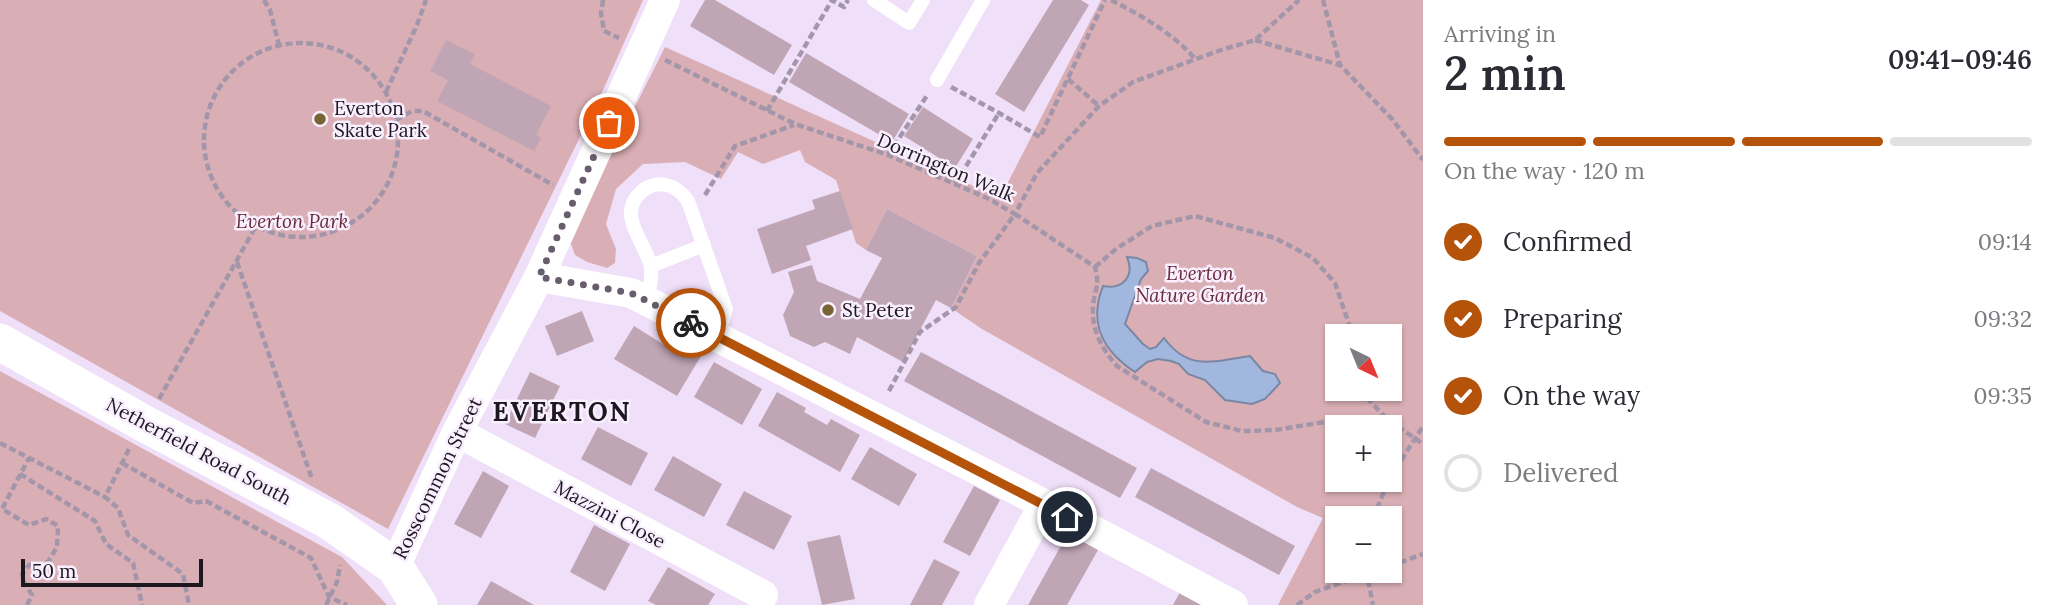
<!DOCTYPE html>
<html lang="en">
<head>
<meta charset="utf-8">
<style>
	body { margin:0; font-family:Lora,serif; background:#f7f7f7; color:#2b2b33; height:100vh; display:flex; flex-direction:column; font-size:26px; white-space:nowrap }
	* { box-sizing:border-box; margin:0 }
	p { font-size:23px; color:#7c7c81 }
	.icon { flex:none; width:38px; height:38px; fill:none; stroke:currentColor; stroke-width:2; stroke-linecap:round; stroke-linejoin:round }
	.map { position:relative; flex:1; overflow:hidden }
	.panel { display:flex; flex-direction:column; background:#fff; width:630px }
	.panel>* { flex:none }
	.needle { width:46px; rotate:137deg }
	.fabs { position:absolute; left:1325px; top:324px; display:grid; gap:14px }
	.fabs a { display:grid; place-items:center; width:77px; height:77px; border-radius:0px; background:#fff; box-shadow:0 2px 5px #0004; font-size:35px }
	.scale { position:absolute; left:21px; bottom:18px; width:182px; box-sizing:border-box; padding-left:7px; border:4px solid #1d1720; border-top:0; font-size:19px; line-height:24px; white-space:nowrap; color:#1d1720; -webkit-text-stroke:5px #f9effe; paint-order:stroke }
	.pin { position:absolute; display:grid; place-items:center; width:60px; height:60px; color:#fff; margin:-30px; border:4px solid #fff; border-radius:50%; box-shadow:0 2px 7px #0007 }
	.courier { position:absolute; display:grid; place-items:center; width:70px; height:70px; margin:-35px; border:5px solid #b45309; border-radius:50%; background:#fff; color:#222; box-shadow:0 2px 9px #0007 }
	.overview em { font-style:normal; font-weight:600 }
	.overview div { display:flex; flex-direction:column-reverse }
	.overview { display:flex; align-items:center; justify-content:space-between; height:119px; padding:0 21px }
	h1 { font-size:46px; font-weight:600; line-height:52px }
	.bar { display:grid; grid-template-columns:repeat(4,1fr); gap:10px 7px; align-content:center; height:84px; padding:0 21px }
	.bar i { height:9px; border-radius:5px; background:#e1e1e2 }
	.bar .current { background:#b45309 }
	.bar p { grid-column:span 4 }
	ol { padding:0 21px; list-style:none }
	li { display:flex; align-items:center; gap:21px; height:77px }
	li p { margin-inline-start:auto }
	li .icon { padding:7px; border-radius:50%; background:#b45309; color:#fff; stroke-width:4 }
	li:last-child { color:#7c7c81 }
	li i { width:38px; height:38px; border:4px solid #e1e1e2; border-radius:50% }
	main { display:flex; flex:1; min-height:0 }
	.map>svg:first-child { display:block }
	.green { fill:#d9afb5; fill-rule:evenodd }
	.water { fill:#a2b7dd; stroke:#7a87a4; stroke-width:2 }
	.building { fill:#c0a5b5 }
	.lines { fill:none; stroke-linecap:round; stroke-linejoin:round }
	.path { stroke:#a396aa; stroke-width:4.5; stroke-dasharray:7 3.5; stroke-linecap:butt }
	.service { stroke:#fff; stroke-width:14 }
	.minor { stroke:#fff; stroke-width:30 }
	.tertiary { stroke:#fff; stroke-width:37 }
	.done { stroke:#675d6c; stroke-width:7; stroke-dasharray:0 12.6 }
	.route { stroke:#b45309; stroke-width:9 }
	.poi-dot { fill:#796533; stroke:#f9effe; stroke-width:2.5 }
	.labels { text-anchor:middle; stroke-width:5; stroke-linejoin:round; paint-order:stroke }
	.poi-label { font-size:19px; fill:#1d1720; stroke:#f9effe; text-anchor:start }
	.street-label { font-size:19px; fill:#1d1720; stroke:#f9effe }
	.park-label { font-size:19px; font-style:italic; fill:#692b39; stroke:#f9effe }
	.district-label { font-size:26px; font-weight:bold; letter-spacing:2px; fill:#1d1720; stroke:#f9effe }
</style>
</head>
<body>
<main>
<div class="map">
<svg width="1423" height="605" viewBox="0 0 1423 605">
	<rect width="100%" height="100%" fill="#f0dff8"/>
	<path class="green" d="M0,0H643L603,90L388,529L0,311Z
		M1101,0H1423V605H1278L1323,518L1297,507L982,329L951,308L977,256L887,209L866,250L856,243L836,180L805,162L800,150L763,164L738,152L721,179L685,162L643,164L616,189L606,224L616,249L615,263L607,268L587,262L575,255L569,238L665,47L1000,198ZM1337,336H1390V388H1337ZM1337,427H1390V480H1337ZM1337,518H1390V570H1337Z
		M0,371L342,557L387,605H0Z"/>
	<path class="water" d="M1127,257L1137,258L1146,262L1148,271L1141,279L1125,324L1143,344L1150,349L1156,347L1164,338C1189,372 1214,361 1250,356L1263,371L1275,374L1280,383L1265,399L1252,404L1225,400L1205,380L1188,374L1179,364L1171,361L1158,359L1147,362L1135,372C1103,351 1088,324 1103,286C1123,290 1135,276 1127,257Z"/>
	<path class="building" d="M705,0H715L792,45L774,75L690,26Z
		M1053,0H1081L1089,5L1024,112L995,94Z
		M446,40L475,54L470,64L551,106L536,135L541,138L534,151L437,101L448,80L430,71Z
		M806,53L909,114L892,142L789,82Z
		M923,107L973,139L955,168L904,136Z
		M840,191L853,229L806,246L811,260L772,274L757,229L815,209L812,200Z
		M887,209L977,256L951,308L936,300L903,362L857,337L850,354L825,342L814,347L790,336L783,315L794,292L788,272L812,265L817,281L860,299L882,258L866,250Z
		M582,311L594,341L557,356L545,326Z
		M634,326L666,346L671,338L701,356L677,396L614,359Z
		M921,352L1137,468L1120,498L904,381Z
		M714,362L762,389L742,425L694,397Z
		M530,372L560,386L535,438L505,424Z
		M777,392L806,408L804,412L827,425L831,419L860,435L840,472L758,426Z
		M598,427L648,453L631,486L581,459Z
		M870,447L917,474L899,506L851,479Z
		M673,456L722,484L704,517L654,490Z
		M1151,468L1295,546L1279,575L1135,497Z
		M483,471L509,486L481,538L454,524Z
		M974,486L1000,500L970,556L943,542Z
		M744,491L792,516L774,550L726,525Z
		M594,525L630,544L605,591L570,572Z
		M1068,533L1098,550L1067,605H1028Z
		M840,535L855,599L822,605L807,542Z
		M934,559L960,572L942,605H910Z
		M668,567L715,594L708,605H656L648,601Z
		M491,581L534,605H477Z
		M1180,592L1202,605H1173Z"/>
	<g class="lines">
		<path class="path" d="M264,0L270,10L279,45
			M603,0L601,13L604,31L619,38
			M1111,0C1142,16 1173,33 1196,60
			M1323,0L1340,65L1392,119L1423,160
			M1255,40L1339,65
			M204 140a97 97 0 1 1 194 0a97 97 0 1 1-194 0Z
			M665,60L795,124L888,155L987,198L1015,214L1037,173L1099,106L1133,82L1221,50L1255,40L1299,0
			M1068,79L1099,106
			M951,87L999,113L1040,137L1105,0
			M386,92L417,25L426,0
			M767,111L832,0L844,7L848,0
			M396,120L412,111H423L553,185
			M888,155L928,94
			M955,184L999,113
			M705,195L735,146L794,125
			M237,262L312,479
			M1095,267L1116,249L1152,226L1195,216L1275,238L1313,258L1335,283L1353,336
			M1364,388L1366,397L1386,418
			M889,391L920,332L956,307L979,263L1015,214L1095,267C1099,285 1097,282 1094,299C1089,325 1100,347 1117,366L1206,422L1242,431L1275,430L1356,417L1387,419L1423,444
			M159,399L256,226
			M0,443L105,497
			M129,449L105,497L118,508L128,535L183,574L189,605
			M122,463L193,503L206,501L311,558L329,597L347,605
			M20,474L95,521L106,544L133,563L142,605
			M1390,478L1423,426
			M1373,518L1389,480
			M1390,566L1423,554
			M1366,570L1373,605
			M27,605L32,595L24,582L22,574L29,565L48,562L57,547L58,526L46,519L29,525L2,509L29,458
			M326,605L337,582L340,565
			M1297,605L1315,592L1377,570"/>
		<path class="service" d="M874,0L909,23L923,0
			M937,80L983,0
			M651,266L704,245
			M645,300C650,290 652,280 651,268C647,243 615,216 641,192C647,186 658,183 666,185C676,187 683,194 688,201L726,309L718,337"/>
		<path class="minor" d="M539,277L631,293L1044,504L1233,605
			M457,432L763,595
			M395,567L457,432L539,277L665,0
			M989,605L1044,504"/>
		<path class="tertiary" d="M0,342L145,424L329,521L395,567L419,605"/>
	</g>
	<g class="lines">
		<path class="done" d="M609,123L539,277L631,293L691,323"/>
		<path class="route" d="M691,323L1067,517"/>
	</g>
	<g class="poi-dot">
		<circle cx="320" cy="119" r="7"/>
		<circle cx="828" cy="310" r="7"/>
	</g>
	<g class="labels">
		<g class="poi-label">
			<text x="334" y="115">Everton<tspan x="334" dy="22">Skate Park</tspan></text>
			<text x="842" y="317">St Peter</text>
		</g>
		<g class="street-label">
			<text transform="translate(946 167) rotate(23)" y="7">Dorrington Walk</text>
			<text transform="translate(199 451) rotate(28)" y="7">Netherfield Road South</text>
			<text transform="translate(437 478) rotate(-64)" y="7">Rosscommon Street</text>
			<text transform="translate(610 514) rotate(28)" y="7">Mazzini Close</text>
		</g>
		<g class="park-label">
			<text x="292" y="228">Everton Park</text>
			<text x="1200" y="280">Everton<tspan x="1200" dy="22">Nature Garden</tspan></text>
		</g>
		<g class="district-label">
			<text x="562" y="421">EVERTON</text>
		</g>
	</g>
</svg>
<div class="fabs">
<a><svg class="needle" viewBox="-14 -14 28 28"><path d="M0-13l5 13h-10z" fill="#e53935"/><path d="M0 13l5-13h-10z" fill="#7c7c81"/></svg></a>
<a>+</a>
<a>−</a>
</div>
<div class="scale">50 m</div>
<div class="pin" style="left:609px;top:123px;background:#ea580c"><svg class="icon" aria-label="bag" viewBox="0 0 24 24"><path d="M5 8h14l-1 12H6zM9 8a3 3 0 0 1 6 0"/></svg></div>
<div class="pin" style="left:1067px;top:517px;background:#1f2937"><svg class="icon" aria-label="home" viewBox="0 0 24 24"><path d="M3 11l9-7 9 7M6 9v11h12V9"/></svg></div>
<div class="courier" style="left:691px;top:323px"><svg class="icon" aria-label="bike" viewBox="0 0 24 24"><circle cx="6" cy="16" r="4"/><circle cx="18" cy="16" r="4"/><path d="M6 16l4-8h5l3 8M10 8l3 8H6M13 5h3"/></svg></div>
</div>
<section class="panel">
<div class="overview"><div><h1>2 min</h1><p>Arriving in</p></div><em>09:41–09:46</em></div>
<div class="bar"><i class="current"></i><i class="current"></i><i class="current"></i><i></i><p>On the way · 120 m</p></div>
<ol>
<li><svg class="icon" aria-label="check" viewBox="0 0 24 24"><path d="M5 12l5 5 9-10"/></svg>Confirmed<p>09:14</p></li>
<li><svg class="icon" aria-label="check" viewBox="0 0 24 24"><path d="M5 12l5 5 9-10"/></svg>Preparing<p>09:32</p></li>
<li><svg class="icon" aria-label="check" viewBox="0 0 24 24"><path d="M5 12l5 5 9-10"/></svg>On the way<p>09:35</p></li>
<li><i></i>Delivered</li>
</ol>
</section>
</main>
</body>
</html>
